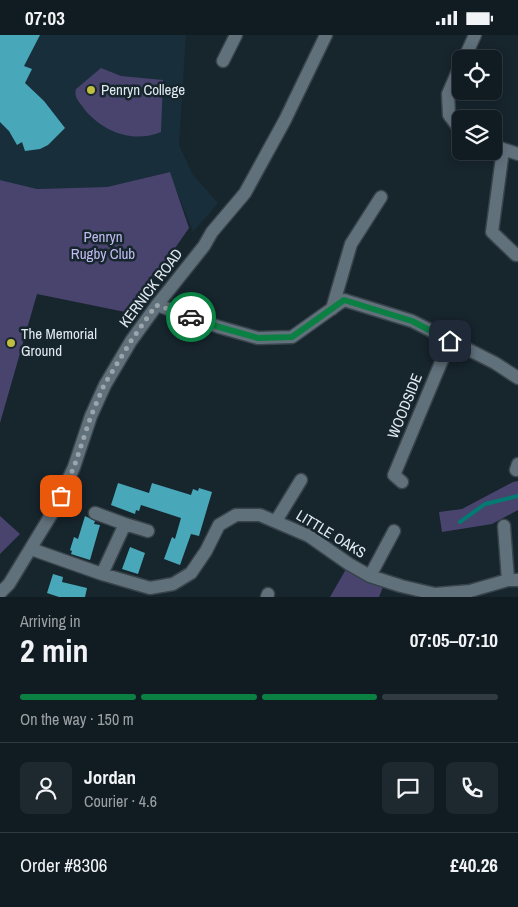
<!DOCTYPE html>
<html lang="en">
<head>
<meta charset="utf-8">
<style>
	body { margin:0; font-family:"Archivo Narrow",sans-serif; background:#1e292f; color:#f1f3f6; height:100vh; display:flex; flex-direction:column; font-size:19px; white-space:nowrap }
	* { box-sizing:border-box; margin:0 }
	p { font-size:16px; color:#9ca1a5 }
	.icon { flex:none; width:28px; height:28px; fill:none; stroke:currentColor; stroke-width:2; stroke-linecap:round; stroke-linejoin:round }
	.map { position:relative; height:562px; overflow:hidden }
	.panel { display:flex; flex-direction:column; background:#111c22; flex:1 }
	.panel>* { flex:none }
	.tools { position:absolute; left:452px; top:15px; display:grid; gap:10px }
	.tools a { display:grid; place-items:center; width:50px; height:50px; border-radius:8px; background:#111c22; box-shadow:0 2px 12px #0003,0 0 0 1px #303a40; font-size:25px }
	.pin { position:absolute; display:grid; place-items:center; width:42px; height:42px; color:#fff; margin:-21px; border-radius:10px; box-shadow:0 2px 8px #0006 }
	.courier { position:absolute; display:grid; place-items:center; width:50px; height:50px; margin:-25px; border:4px solid #0b8043; border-radius:50%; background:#fff; color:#222; box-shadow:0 1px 6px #0007 }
	.overview em { font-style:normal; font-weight:700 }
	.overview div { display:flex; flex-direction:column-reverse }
	.overview { display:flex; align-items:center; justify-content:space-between; height:85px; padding:0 20px }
	h1 { font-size:32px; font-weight:700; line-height:38px }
	.bar { display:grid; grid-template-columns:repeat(4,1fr); gap:8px 5px; align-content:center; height:60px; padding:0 20px }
	.bar i { height:6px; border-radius:4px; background:#303a40 }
	.bar .active { background:#0b8043 }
	.bar p { grid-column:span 4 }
	.line { display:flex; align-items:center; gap:12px; padding:0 20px; border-top:1px solid #303a40 }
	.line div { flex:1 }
	.round { display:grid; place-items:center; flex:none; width:52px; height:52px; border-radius:8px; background:#1e292f }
	.status { display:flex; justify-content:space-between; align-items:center; height:35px; padding:0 25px; background:#111c22; direction:ltr }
	.status svg { height:14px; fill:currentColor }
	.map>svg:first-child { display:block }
	.built { fill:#192e3b }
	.green { fill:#48446d }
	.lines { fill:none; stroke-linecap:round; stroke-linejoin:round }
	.stream { stroke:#027c73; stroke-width:4 }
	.building { fill:#48a8ba }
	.street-casing { stroke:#38434a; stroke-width:15 }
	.secondary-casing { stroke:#38434a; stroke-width:15 }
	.street { stroke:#61717c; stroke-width:12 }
	.secondary { stroke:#61717c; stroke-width:12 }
	.done { stroke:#9aa5ac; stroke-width:5; stroke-dasharray:0 9 }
	.route { stroke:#0b8043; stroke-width:6 }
	.poi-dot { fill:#bfbe41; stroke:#17252d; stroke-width:2 }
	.labels { text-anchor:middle; stroke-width:5; stroke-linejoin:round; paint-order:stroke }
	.poi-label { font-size:15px; fill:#e1eaf0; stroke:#17252d; text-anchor:start }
	.park-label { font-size:15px; fill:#c0bcf1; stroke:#17252d }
	.street-label { font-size:15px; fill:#e1eaf0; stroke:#17252d }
</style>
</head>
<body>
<div class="status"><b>07:03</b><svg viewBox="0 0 49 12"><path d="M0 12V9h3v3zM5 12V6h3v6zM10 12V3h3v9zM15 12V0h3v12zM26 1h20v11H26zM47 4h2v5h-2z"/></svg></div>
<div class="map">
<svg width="518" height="562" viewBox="0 0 518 562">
	<rect width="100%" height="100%" fill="#17252d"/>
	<path class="built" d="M0,0H186L179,110L193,140L218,168L193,197L169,137L107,152L37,154L0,145Z"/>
	<path class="green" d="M101,33L121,41L163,45L161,97C132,109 100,96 82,71C78,65 74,62 76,54Z
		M170,137L189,193L130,278L37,259L0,388V145L37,154L107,152Z
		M518,446V475L492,489L442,497L439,477L462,474L513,447Z
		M0,481L20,499L0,519Z
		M349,529L385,547L379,562H330Z"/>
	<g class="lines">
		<path class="stream" d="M460,487L485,469L518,461"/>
	</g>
	<path class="building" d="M0,0H40L24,31L32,34L25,48L44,66L65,93L48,110L40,114L25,116L22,107L17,110L9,96L0,87Z
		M118,448L149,458L152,448L191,460L193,454L198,456L199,453L212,457L199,501L191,499L180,530L164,524L172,502L175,504L181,483L141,470L139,476L136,475L135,479L111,470Z
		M85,481L95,486L94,489L100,490L90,525L71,519L72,516L70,515L74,502L78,504Z
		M130,512L145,518L138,539L122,534Z
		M53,539L63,542L62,547L87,553L85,562H59L47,558Z"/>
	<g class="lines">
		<g class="street-casing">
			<path id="street" d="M464,24L475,0
				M223,26L236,0
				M461,29L448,59L449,80L461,96
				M494,111L518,119
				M503,115L492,197L516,220
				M157,270L219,292L258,303L292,302L344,265L412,286L495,328L518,343
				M332,274L351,209L381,162
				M516,435L518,429
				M402,447L394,440L450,306
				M95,478L125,489
				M276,486L301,445
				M504,491L508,545
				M31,514L102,539L150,553L173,549L191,538L206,516L219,490L236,480H260L309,501L349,529L370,541L401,551L435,559L470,556L508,545H518
				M102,539L125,489L148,496
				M370,541L394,496
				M267,562L268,559"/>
		</g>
		<g class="secondary-casing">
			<path id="secondary" d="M0,558L9,549L54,475L74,432L91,381L105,350L131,306L157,270L204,211L212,197L245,158L285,85L326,0"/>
		</g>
		<use href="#street" class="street"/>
		<use href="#secondary" class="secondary"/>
	</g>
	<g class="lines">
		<path class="done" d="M61,461L74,432L91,381L104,350L131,306L156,270L191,282"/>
		<path class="route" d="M191,282L219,292L258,303L292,302L344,265L412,286L450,306"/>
	</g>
	<g class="poi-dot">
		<circle cx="91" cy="55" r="5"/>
		<circle cx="11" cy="308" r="5"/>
	</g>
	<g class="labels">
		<g class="poi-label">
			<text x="101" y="60">Penryn College</text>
			<text x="21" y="304">The Memorial<tspan x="21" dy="17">Ground</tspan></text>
		</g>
		<g class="park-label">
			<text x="103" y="207">Penryn<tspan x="103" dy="17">Rugby Club</tspan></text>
		</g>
		<g class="street-label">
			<text transform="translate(151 253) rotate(-53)" y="5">KERNICK ROAD</text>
			<text transform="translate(405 371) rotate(-68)" y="5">WOODSIDE</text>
			<text transform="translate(331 499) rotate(31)" y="5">LITTLE OAKS</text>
		</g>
	</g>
</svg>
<div class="tools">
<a><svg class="icon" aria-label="locate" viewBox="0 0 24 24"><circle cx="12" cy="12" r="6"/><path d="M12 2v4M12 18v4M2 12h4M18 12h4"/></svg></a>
<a><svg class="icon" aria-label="layers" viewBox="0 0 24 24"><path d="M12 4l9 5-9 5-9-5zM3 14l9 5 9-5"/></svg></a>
</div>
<div class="pin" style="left:61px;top:461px;background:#ea580c"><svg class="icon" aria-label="bag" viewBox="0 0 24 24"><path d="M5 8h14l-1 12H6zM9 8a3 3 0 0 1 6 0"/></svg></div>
<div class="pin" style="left:450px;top:306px;background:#1f2937"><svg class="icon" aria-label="home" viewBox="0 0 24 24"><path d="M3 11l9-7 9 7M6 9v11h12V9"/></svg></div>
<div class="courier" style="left:191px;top:282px"><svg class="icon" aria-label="car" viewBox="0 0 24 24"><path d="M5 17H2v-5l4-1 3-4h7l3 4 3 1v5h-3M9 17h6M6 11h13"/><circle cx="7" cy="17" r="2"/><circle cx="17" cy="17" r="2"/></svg></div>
</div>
<section class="panel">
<div class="overview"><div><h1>2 min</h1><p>Arriving in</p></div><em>07:05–07:10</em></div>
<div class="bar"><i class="active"></i><i class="active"></i><i class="active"></i><i></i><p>On the way · 150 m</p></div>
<div class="line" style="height:90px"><a class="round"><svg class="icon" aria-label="person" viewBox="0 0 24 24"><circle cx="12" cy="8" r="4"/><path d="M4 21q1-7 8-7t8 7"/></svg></a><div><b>Jordan</b><p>Courier · 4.6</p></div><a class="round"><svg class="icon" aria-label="chat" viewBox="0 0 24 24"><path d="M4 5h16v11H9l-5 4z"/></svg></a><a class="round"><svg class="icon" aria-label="phone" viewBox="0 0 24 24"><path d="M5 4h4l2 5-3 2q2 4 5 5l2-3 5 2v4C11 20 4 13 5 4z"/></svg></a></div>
<div class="line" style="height:65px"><div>Order #8306</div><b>£40.26</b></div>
</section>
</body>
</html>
